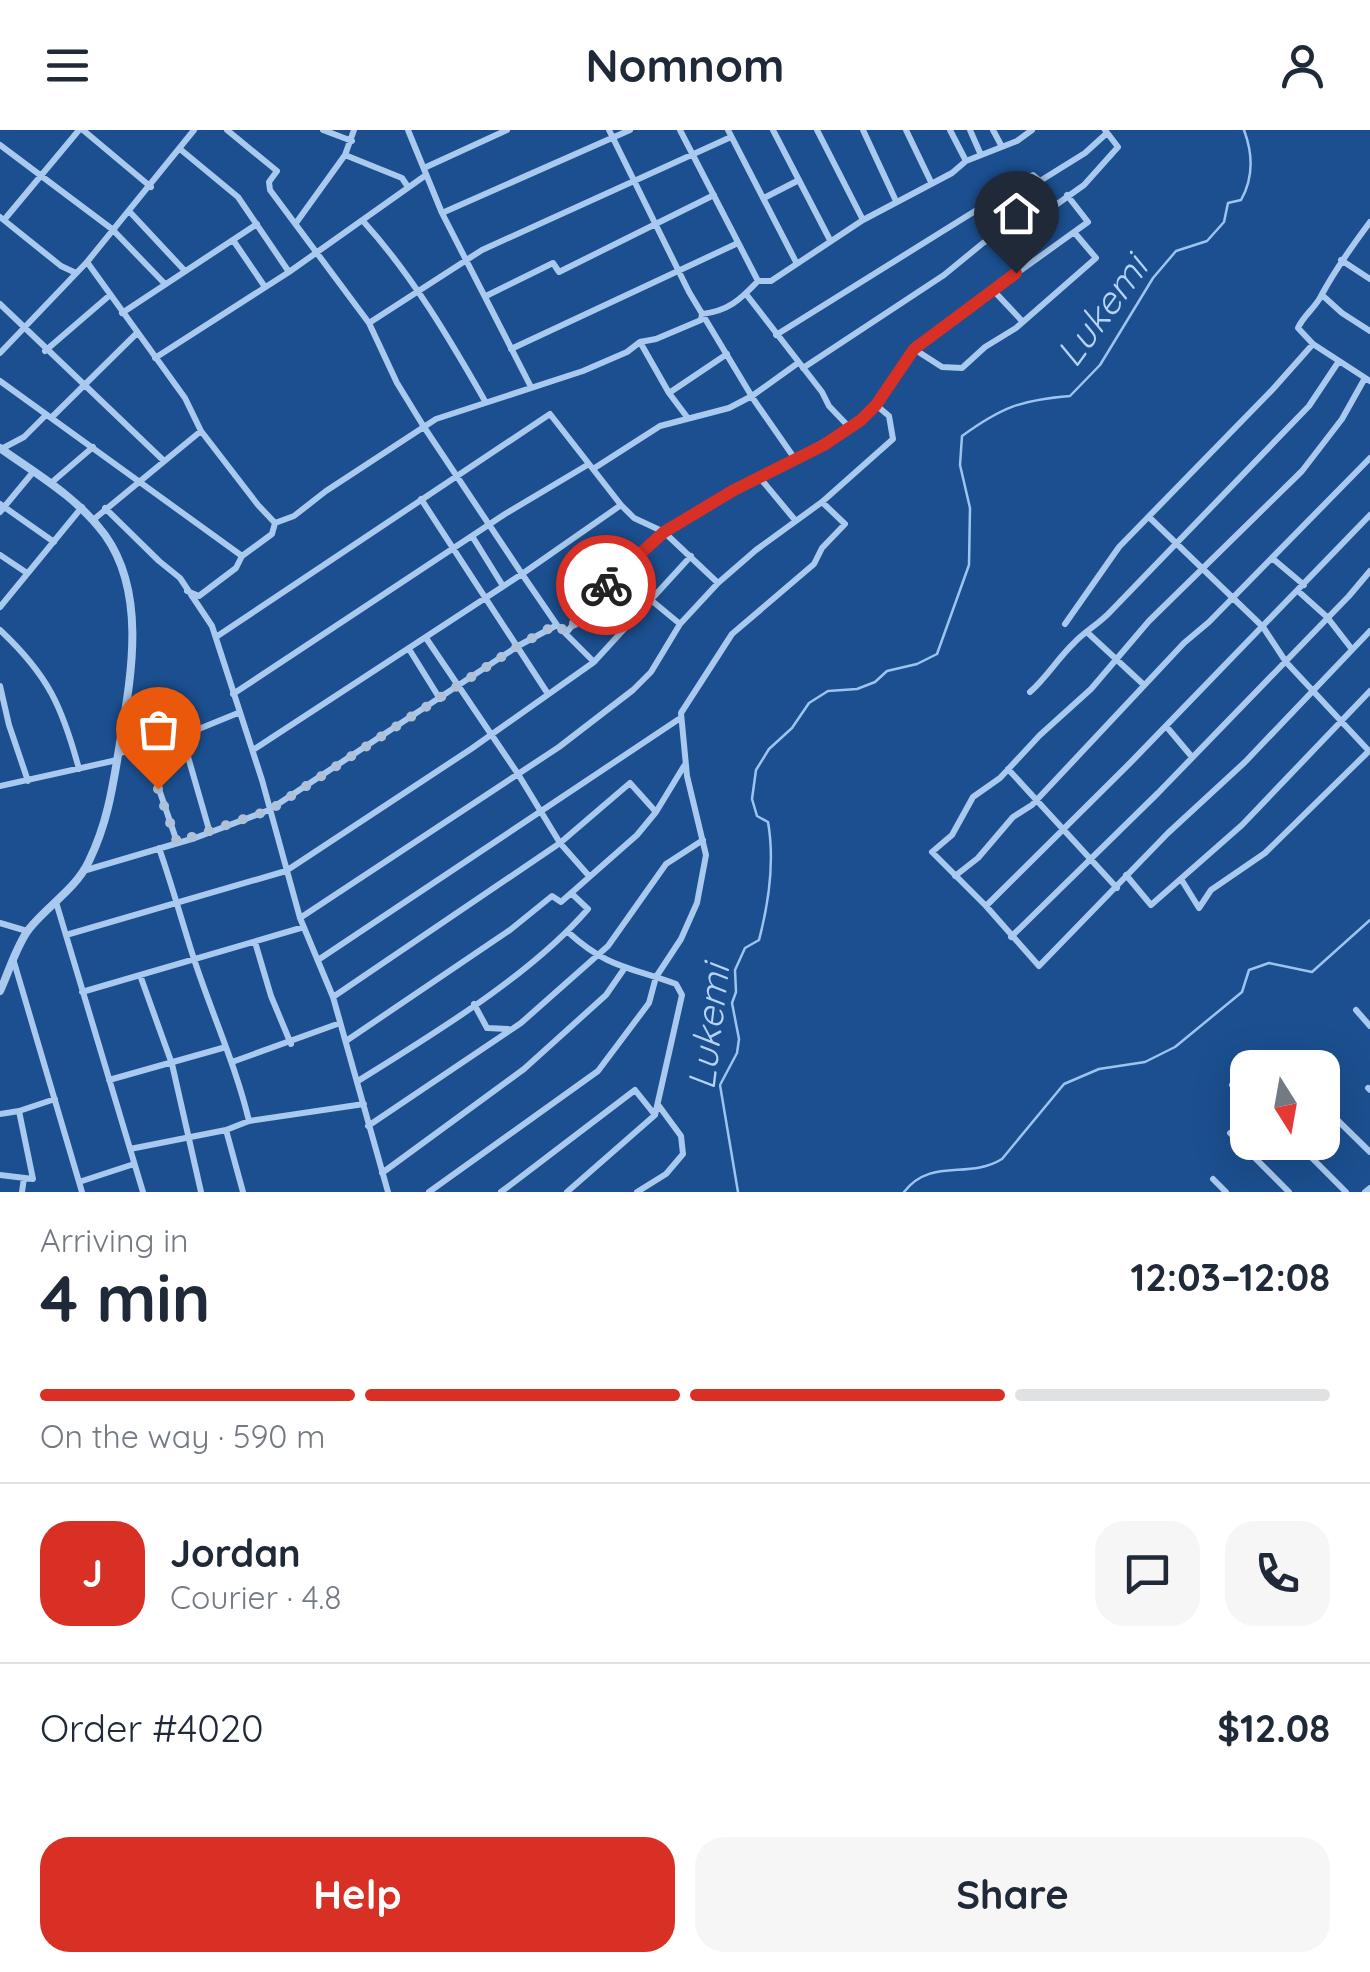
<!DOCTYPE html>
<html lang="en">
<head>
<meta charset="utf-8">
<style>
	body { margin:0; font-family:Quicksand,sans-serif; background:#f6f6f7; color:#1f2937; height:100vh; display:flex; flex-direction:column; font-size:38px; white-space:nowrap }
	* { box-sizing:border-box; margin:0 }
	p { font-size:32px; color:#747a83 }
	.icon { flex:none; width:55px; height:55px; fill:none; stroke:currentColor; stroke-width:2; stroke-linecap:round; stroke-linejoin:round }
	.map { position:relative; height:1062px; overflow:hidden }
	.panel { display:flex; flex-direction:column; background:#fff; flex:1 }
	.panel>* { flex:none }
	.needle { width:65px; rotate:169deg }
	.fabs { position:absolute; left:1230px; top:920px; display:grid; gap:20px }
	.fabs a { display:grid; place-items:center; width:110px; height:110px; border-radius:20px; background:#fff; box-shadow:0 10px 40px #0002; font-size:50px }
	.pin { position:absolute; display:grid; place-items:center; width:85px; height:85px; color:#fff; margin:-102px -42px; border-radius:50% 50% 50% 0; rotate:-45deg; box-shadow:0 0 10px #0007 }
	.pin .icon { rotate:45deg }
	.courier { position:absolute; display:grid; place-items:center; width:100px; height:100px; margin:-50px; border:8px solid #d93025; border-radius:50%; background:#fff; color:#222; box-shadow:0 2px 12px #0007 }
	.headline em { font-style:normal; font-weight:700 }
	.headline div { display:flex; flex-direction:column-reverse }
	.headline { display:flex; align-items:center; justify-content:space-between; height:170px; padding:0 40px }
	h1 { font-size:65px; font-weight:700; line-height:75px }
	.bar { display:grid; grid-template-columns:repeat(4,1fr); gap:15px 10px; align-content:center; height:120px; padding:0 40px }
	.bar i { height:12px; border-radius:8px; background:#e0e1e3 }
	.bar .active { background:#d93025 }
	.bar p { grid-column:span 4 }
	.line { display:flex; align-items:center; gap:25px; padding:0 40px; border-top:2px solid #e0e1e3 }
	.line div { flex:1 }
	.round { display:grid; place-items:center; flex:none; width:105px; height:105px; border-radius:30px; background:#f6f6f7 }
	.primary-button { display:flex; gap:20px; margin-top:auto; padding:20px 40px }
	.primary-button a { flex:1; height:115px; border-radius:30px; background:#d93025; color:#fff; font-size:40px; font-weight:700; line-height:115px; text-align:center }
	.primary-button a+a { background:#f6f6f7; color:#1f2937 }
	header { display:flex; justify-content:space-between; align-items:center; height:130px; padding:0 40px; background:#fff; font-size:45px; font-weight:700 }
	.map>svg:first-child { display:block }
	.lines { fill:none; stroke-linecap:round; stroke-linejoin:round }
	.stream { stroke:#9cc4f0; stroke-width:2.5 }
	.minor { stroke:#a9c9ee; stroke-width:6 }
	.tertiary { stroke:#a9c9ee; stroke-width:8 }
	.done { stroke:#afc1d8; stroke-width:10; stroke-dasharray:0 18 }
	.route { stroke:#d93025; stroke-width:12 }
	.labels { text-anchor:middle; stroke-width:8; stroke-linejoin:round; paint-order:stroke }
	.water-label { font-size:38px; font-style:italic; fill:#b5d3f5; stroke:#1b4f8f }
</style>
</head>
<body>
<header><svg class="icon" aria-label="menu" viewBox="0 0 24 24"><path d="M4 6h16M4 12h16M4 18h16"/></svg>Nomnom<svg class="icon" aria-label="person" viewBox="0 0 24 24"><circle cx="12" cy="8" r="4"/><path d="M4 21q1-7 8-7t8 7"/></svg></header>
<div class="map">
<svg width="1370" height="1062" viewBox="0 0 1370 1062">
	<rect width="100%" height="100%" fill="#1b4f8f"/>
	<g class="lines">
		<path class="stream" d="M738,1062L720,955L737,923L739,909L732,873L736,862L735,840L745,818L759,810C769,772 775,732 768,692L757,686L752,669L756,640L769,619L792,598L809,573L828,561L857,559L875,552L887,541L917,534L937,524L969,435L970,378L960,335L962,306C1002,277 1021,270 1070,266L1100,235L1153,148L1176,121L1207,111L1224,92L1228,73L1241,70C1254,47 1253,24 1244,0
			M904,1062C931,1027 968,1050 1002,1029L1064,954L1099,939L1145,932L1175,917L1242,862L1249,840L1269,833L1312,842L1370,790"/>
		<path class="minor" d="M83,0L151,57
			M227,0L277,41L269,52L270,60L369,193L397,253L424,297L522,444L557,495L594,532
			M323,0L352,11
			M408,0L442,83L531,257
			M609,0L689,162L754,270L795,329
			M680,0L758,151
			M728,0L796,132
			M773,0L830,110
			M817,0L863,90
			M863,0L896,71
			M906,0L931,52
			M950,0L966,31
			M970,0L981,25
			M993,0L1001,15
			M0,15L112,99L165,154
			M180,19L238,67L289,142
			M345,25L402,48L408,57
			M424,38L507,0
			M1040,51L1085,23L1107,3
			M764,68L799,50
			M129,81L184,140
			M442,83L630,0
			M0,87L61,136L76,143
			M4,90L79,0
			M363,91C412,145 449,208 485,271
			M1370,92C1352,116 1335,140 1321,166C1315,178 1303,186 1298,198L1313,214L1370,251
			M296,93L345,25L354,0
			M233,110L265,157
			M1341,130L1370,149
			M87,132L185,268L201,301L258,375L275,393
			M992,159L1022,191
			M746,164L822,262L829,276L850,298
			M1322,165L1342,183L1370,201
			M486,166L553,133L559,142L714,65
			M0,174L163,330
			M122,183L257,94
			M369,193L482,120L731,7
			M776,205L1033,45L1040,51L1053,77L1084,55L1118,17L1105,0
			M640,212L669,263L687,287
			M511,219L738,113
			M914,219L942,237L962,238L985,217L1016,198L1096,128L1074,102
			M45,221L110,165
			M0,223L87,132L194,0
			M155,228L289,142L426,45
			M803,238L944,145L983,113L1049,73
			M1365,248L1342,289L1302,341L1149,491L1091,559L1040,605L1000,648L973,667L952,705L932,722L986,776L1039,836L1168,703L1245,632L1370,501
			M0,251L242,426
			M669,263L727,224
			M51,288L136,204
			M1,319L24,307L46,285
			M593,339L660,296L729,278L752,266L798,233
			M760,348L795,390
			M51,353L93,317
			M421,369L548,564
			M0,374L54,412
			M105,378L159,431L180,448L212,496L262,650L300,788L333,867L388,1062
			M0,382L34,341
			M1150,388L1263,497L1286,532L1369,621
			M93,390L201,301
			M472,406L503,456
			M0,425L27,443
			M1272,428L1304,455
			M187,461L199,466L236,438L242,426L272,404L275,393L294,386L326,361L436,289L583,241L627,222L640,212L656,209L701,190L702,184C728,181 740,170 758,151H771L863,90L952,43L966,31L1017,11L1032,0
			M1298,461L1327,487L1351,518
			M651,470L680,494
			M0,477L82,377
			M1065,494L1119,417L1273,259L1313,214
			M0,500C48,545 62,576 79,639
			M566,503L613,447L664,402L734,360L850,298L876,275L898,241L924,210L1088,92L1067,65
			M1089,504L1144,555
			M216,507L550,284L621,375L634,388L664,402L718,453
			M426,508L518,644L560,713L589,746
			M409,519L440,569
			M0,556L9,595L28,651
			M1030,562C1047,547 1058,528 1074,513C1084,502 1099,494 1111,481L1309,276L1339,231
			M233,564L505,384L589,334
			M1166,596L1192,627
			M182,606L210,703
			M145,618L177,712
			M253,620L522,444L621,375
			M119,623L157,616L238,583
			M1008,639L1117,758
			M0,656L117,630
			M159,718C172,755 182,792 194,829C212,884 236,936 249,991
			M83,741L195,708L269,680L518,516L557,495
			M1126,745L1151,775L1242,695L1370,561
			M955,746L978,728L1013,687L1032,675L1184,513L1209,492L1370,328
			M1181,749L1199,778L1211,760L1265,723L1369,621
			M56,772L143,1062
			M986,776L1132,631L1370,385
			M300,788L559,617L633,560L651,542L680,494L718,453L756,420L822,372L893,309L889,286L876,275
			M0,793L27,801
			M66,805L286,741L471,619L594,532L691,426
			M1011,807L1158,663L1349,466L1370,441
			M255,812L271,866L291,914
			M318,830L679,589
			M14,832L82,1062
			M140,845L172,934L201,1062
			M82,862L304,797
			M333,867L560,713L630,653L656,682
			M474,874L487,898L508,899
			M1356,880L1370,896
			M346,911L510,800L552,766L561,772L637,705L656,682L684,636
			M232,932L340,893
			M109,950L226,917
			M358,951C433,904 530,846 588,779L571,763
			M1232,955L1248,968
			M1368,958L1370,960
			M1322,975L1370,1022
			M0,984L19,981L55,969
			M368,996L521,893L608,816L666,734L703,710
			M226,1000L243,1062
			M1230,1003L1289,1062
			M1296,1012L1346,1062
			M130,1019L226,1000L249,991L364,974
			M382,1043L524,939L606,865L624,839
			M0,1045L33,1049L19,981
			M1213,1049L1226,1062
			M79,1052L134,1034
			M22,1062L24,1048
			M429,1062L598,941L649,873L656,847L681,809L697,773L706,725L687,646L681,583L732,504L814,434L822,418L845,394L822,372
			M501,1062L635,960L655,985
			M567,1062L655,985L682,865L676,854C630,837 607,838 568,802
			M637,1062L666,1044L683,1024L681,1006L659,976
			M1365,1062L1370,1058"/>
		<path class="tertiary" d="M0,318C38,345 77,367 105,405C147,464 131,547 120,613C113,655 108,692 89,731C76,759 48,775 29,799C16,816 9,842 0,861"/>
	</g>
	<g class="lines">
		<path class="done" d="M158,659L177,712L270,680L518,516L557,494L566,503L606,455"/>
		<path class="route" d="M606,455L664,402L734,360L824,315L861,290L876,275L914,219L1016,143"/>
	</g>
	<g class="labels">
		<g class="water-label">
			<text transform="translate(1102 181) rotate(-54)" y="13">Lukemi</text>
			<text transform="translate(709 897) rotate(-83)" y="13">Lukemi</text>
		</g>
	</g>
</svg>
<div class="fabs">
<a><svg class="needle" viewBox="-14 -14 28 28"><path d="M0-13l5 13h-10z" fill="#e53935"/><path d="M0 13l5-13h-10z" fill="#747a83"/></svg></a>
</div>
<div class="pin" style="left:158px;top:659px;background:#ea580c"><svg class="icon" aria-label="bag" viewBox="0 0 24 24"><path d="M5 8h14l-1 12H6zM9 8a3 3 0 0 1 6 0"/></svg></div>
<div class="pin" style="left:1016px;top:143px;background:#1f2937"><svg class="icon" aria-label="home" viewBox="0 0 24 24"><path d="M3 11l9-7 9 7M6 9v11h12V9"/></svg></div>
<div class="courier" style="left:606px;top:455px"><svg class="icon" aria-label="bike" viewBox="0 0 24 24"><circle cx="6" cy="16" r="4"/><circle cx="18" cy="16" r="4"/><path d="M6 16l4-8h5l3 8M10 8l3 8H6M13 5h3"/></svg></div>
</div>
<section class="panel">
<div class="headline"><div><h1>4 min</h1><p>Arriving in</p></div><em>12:03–12:08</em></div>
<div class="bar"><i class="active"></i><i class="active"></i><i class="active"></i><i></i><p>On the way · 590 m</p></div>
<div class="line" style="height:180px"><b class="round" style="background:#d93025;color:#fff">J</b><div><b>Jordan</b><p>Courier · 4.8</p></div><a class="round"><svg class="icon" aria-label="chat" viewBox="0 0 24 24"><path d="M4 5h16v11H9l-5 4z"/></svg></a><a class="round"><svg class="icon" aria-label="phone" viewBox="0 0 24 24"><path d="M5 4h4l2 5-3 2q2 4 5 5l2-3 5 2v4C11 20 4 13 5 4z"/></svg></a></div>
<div class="line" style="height:130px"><div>Order #4020</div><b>$12.08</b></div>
<div class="primary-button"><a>Help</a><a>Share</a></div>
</section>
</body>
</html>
